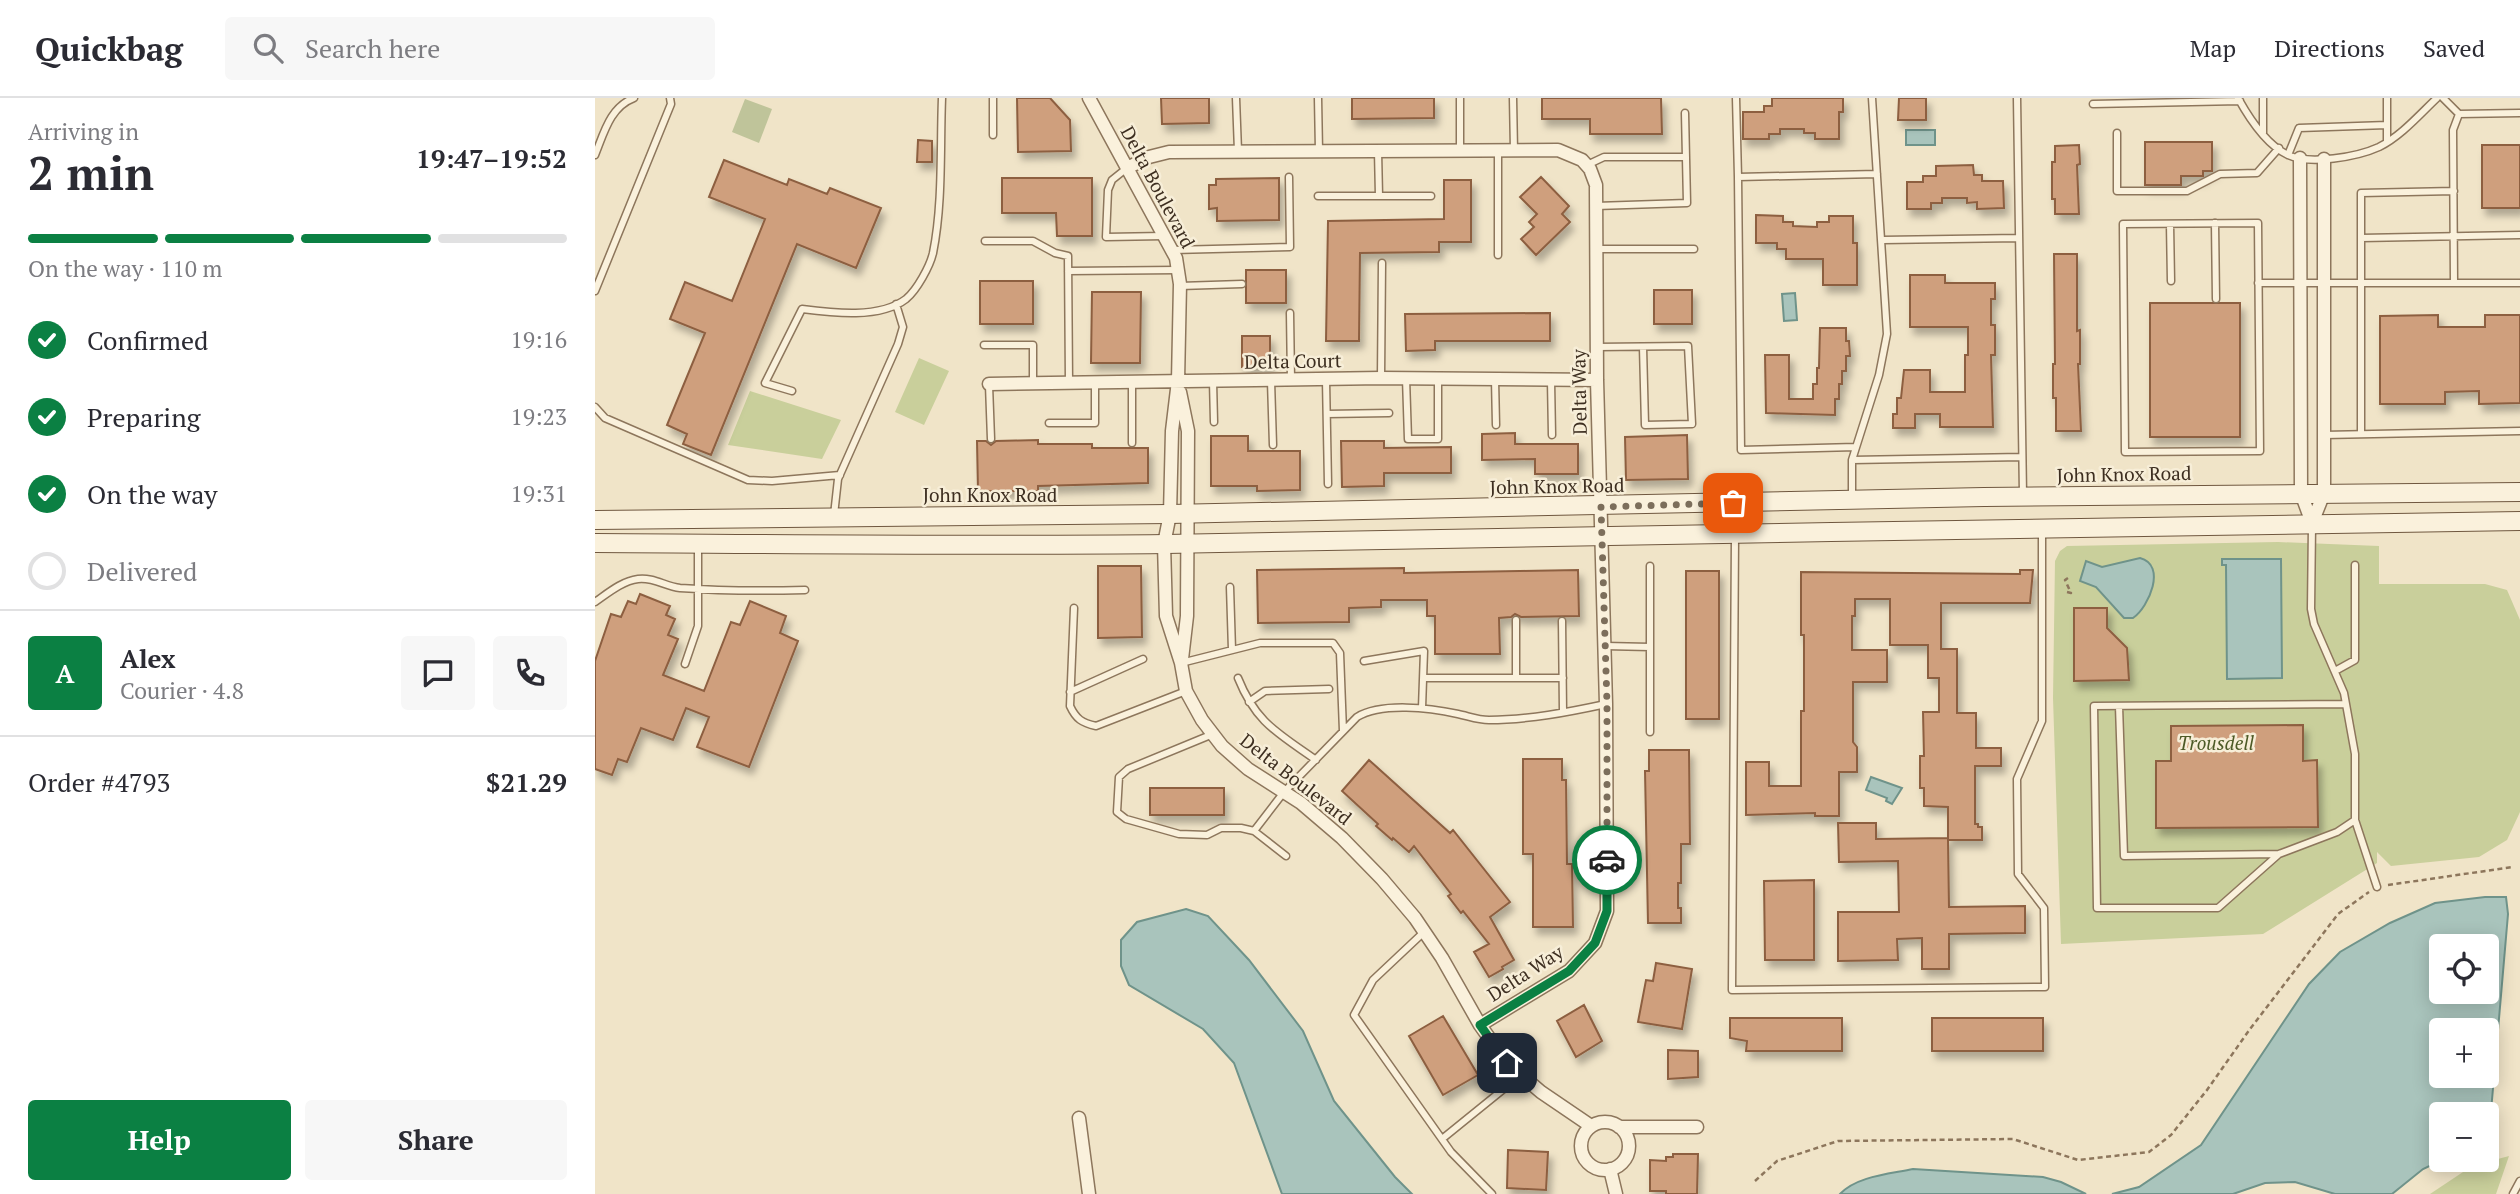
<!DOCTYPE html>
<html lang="en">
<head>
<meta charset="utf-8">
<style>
	body { margin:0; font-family:"PT Serif",serif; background:#f7f7f7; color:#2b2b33; height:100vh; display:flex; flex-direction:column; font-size:26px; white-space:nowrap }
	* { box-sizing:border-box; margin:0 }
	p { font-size:23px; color:#7c7c81 }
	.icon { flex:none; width:38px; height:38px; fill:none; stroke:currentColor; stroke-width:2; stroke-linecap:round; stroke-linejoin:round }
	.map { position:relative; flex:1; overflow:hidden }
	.details { display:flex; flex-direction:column; background:#fff; width:595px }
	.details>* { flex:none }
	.buttons { position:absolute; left:1834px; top:836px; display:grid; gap:14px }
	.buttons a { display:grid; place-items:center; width:70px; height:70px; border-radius:7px; background:#fff; box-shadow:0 4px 18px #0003; font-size:35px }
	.pin { position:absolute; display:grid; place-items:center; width:60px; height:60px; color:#fff; margin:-30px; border-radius:14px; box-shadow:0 4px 10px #0006 }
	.courier { position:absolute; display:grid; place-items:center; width:70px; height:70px; margin:-35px; border:5px solid #0b8043; border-radius:50%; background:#fff; color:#222; box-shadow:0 2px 9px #0007 }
	.headline em { font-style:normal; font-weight:700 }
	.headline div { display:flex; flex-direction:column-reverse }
	.headline { display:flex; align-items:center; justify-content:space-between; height:119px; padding:0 28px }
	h1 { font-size:46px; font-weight:700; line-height:52px }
	.bar { display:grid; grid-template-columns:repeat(4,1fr); gap:10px 7px; align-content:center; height:84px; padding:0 28px }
	.bar i { height:9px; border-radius:5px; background:#e1e1e2 }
	.bar .current { background:#0b8043 }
	.bar p { grid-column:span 4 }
	.line { display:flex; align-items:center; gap:18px; padding:0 28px; border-top:2px solid #e1e1e2 }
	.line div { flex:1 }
	.round { display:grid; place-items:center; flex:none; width:74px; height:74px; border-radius:7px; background:#f7f7f7 }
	ol { padding:0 28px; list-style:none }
	li { display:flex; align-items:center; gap:21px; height:77px }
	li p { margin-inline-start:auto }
	li .icon { padding:7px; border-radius:50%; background:#0b8043; color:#fff; stroke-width:4 }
	li:last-child { color:#7c7c81 }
	li i { width:38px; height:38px; border:4px solid #e1e1e2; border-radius:50% }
	.button { display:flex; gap:14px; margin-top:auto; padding:14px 28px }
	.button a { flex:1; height:80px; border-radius:7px; background:#0b8043; color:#fff; font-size:28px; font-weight:700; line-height:80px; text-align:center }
	.button a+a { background:#f7f7f7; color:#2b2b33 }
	header { display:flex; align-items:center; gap:42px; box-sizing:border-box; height:98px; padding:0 35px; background:#fff; border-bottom:2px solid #e1e1e2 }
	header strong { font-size:33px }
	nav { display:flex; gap:38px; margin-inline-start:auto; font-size:24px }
	.search { width:490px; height:63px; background:#f7f7f7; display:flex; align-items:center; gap:18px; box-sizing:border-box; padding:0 24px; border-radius:7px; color:#7c7c81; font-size:26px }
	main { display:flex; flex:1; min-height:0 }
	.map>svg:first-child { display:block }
	.green { fill:#c9cf9b }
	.cemetery { fill:#bfc49a }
	.water { fill:#a9c4bc; stroke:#6f938a; stroke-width:2; fill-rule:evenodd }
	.building { fill:#cf9f7d; stroke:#8d5f41; stroke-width:2; filter:url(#shadow) }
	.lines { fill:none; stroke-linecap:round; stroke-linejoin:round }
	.service-casing { stroke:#8d765c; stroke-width:9 }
	.minor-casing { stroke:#8d765c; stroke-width:15 }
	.secondary-casing { stroke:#6f573f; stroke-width:20 }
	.path { stroke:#8d765c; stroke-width:2.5; stroke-dasharray:5 3.5; stroke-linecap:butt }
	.service { stroke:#faf1dc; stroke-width:6 }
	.minor { stroke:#faf1dc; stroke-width:12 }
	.secondary { stroke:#faf1dc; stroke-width:18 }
	.done { stroke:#7c6e5b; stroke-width:7; stroke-dasharray:0 12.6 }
	.route { stroke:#0b8043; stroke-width:9 }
	.labels { text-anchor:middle; stroke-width:5; stroke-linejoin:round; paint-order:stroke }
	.street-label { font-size:19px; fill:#3d2e20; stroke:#f7eed8 }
	.park-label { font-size:19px; font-style:italic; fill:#4d5a26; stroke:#f7eed8 }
</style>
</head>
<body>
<header>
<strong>Quickbag</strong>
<div class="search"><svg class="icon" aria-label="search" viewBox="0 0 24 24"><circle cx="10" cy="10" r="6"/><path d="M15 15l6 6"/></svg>Search here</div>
<nav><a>Map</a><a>Directions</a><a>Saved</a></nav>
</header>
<main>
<section class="details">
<div class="headline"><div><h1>2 min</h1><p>Arriving in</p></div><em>19:47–19:52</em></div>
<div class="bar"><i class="current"></i><i class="current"></i><i class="current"></i><i></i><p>On the way · 110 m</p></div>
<ol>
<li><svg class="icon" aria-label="check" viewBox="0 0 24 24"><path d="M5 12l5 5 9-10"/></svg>Confirmed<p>19:16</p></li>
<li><svg class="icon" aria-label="check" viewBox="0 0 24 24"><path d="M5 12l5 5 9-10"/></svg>Preparing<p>19:23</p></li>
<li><svg class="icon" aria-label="check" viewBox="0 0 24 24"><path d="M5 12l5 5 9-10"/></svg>On the way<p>19:31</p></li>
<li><i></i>Delivered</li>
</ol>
<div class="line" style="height:126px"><b class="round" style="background:#0b8043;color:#fff">A</b><div><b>Alex</b><p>Courier · 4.8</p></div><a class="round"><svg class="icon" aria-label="chat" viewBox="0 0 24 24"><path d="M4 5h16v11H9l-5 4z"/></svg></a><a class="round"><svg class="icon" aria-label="phone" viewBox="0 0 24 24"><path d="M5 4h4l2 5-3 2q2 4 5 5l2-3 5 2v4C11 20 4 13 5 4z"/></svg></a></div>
<div class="line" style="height:91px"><div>Order #4793</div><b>$21.29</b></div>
<div class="button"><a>Help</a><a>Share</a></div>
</section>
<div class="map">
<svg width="1925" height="1096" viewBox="0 0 1925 1096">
	<defs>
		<filter id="shadow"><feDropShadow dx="4" dy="7" stdDeviation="3.5" flood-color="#0004"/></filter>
	</defs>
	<rect width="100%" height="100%" fill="#f0e4c8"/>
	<path class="green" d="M324,260L354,273L329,327L300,314Z
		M155,293L246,322L227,361L133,347Z
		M1683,444L1784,448V486H1890L1912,492L1925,522V714L1912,742L1884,759L1796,768L1782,754V765L1668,836L1466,846L1458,600L1460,463L1465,453L1472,448Z
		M1914,1058L1901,1096H1835L1877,1068Z"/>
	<path class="cemetery" d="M150,1L177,11L164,45L137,34Z"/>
	<path class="water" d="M1311,32H1340V47H1311Z
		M1200,195L1202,222L1189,223L1187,196Z
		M1545,460C1572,467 1554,509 1538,520H1529L1501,489L1485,483L1491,463L1507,469Z
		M1627,461H1686L1687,580L1632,581L1631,467H1627Z
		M1276,679L1307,690L1297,706L1291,703L1292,700L1271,692Z
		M1890,799H1911L1913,816L1895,1025L1892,1029V1017H1846L1847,1062L1828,1071L1797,1096H1740L1700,1084L1670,1085L1638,1096H1517L1544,1089L1606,1047L1714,886L1745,854L1795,825L1840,805ZM1846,849H1892V894H1846ZM1846,933H1892V978H1846Z
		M591,811L613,818L654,862L708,933L739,1003L800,1079L817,1096H687L639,965L608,931L534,887L526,868V842L542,824Z
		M1318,1071L1448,1079L1466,1084L1491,1096H1245C1262,1078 1295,1076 1318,1071Z"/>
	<path class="building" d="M422,0H455L475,22L476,53L423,54Z
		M566,0H614V25L567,26Z
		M757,0H839V20L757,21Z
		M947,0H1066L1067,36H995V21H947Z
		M1177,0H1248V14H1244V41H1220V35H1209V31H1185V36H1174V41H1148V14H1169V8H1177Z
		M1304,0H1331V22H1303Z
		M323,42L337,43V64H322Z
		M1550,44H1617V73H1608V78H1586V87H1550Z
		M1484,47L1485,66L1482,67L1484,116H1460V101H1457V64H1460V48Z
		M1887,47H1925V110H1887Z
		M129,62L192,87L194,81L232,96L235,90L286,110L261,170L202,146L116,357L88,346L92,336L72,327L110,235L75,221L90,184L137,203L170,121L114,99Z
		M1378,67L1379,77H1387V83H1408L1409,110L1382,111V104L1372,105V100H1347V105H1336V111H1312V84H1328V78H1341V68Z
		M946,79L974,108L967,116L975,124L941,157L926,141L939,129L934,124L942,116L925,99Z
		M407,80H497V138H462L461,115H407Z
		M684,80V122L622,123V110L614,111V87H621V81Z
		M849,82H876V144H844V154L765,155L764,243H731L733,123L849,121Z
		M1161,117L1188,118V124H1198V128L1222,129V124H1234V118H1258V145H1262V187H1228V161H1191V151H1182V145H1161Z
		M1459,156H1482V233L1485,232V266H1483L1486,333H1461V300H1458V266H1460Z
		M651,172H691V205H651Z
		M1315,177H1350V185H1400V201H1396V227H1400V257H1396L1398,329H1345V316H1320V330H1298V316H1302V300H1306L1309,272H1335V294H1370V257H1373V229H1315Z
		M385,183H438V226H385Z
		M1059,192H1097V226H1059Z
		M497,194H546L545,265H496Z
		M1555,205H1645V339H1555Z
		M955,215V243H840V252L811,253L810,216Z
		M1843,217V229H1890V217H1925V305L1884,306V293L1850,294V306H1785V218Z
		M1225,230H1251V243H1254L1255,258H1251V273H1247V286H1244V301H1240V317L1171,315L1170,257H1194V301H1218V286H1222V270H1224Z
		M647,238H675V269H647Z
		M920,335V346H983V376H940V361L887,362V336Z
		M1092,337L1093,381L1031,382L1030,339Z
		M616,338H653V353H705V392L662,393V388H616Z
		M443,342V346H497V350H553V385L443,388V393H383L382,343H391L396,347L401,343Z
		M746,343H789V350L856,349V375H789V388L747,389Z
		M503,468H546L547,539L503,540Z
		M809,470V475L983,472L984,518L926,519L920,516L916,519L904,520L905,556H840V518H832V502H786V509L754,510V524L663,525L662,472Z
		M1425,472H1438L1435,505H1346V551H1362V615H1381V650H1406V668H1380V726H1383V729H1387V742H1353L1354,809L1430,808V835L1354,836V871H1327V840L1302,841L1303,862L1243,863V814H1304L1303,763L1244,764L1243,725H1281V741L1353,740V709L1329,708V690H1325V658H1329L1328,614H1344V580H1333V547H1295V501H1260V518H1257V552H1292V584H1258V644L1262,649V674H1244V718H1220V715L1151,717V664H1174V688H1206V613H1209V537H1206V474L1425,476Z
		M1091,473H1124V621H1091Z
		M45,496L75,508L71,517L80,521L73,537L83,541L68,577L109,593L136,524L145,527L155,503L191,518L185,535L203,543L154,669L102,649L114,619L91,610L78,642L46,630L32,664L23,661L17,677L0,671V563L16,516L26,519L33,503L41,506Z
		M1479,510H1512V530L1532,550L1534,582L1479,583Z
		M1708,627V663L1722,662L1723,729L1561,730V663H1576V628Z
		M1054,652H1094L1095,746H1086V785H1083V810H1086V825H1053L1050,673H1054Z
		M928,661H967V682H971L972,766H977L978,829H938V756H928Z
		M774,662L855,735L858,732L915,804L895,819L919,862L907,869L908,871L894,879L879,854L894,846L868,813L866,815L853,798L856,796L819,748L814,754L798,740L797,742L781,728L783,726L747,693Z
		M555,690H629V717H555Z
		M1219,782V862H1170L1169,783Z
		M1061,865L1097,871L1087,931L1043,924L1051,882L1058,883Z
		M989,907L1007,943L981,959L962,923Z
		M848,918L883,977L848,997L814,938Z
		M1135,920H1247V953H1151L1152,943L1135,940Z
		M1337,920H1448V953H1337Z
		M1073,952L1103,953V979L1073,981Z
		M913,1052L953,1054L951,1092L912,1090Z
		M1078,1056H1103L1102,1096H1071V1093H1055V1062L1071,1063V1059H1078Z"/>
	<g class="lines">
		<g class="service-casing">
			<path id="service" d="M641,0L643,53
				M723,0L724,53
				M865,0V53
				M918,0L919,53
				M1141,0L1143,79
				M1422,0L1428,397
				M1643,0C1654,20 1672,47 1693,57C1715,67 1762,59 1784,49C1806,38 1824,17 1842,0
				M1668,0V35
				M1792,0V43
				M1848,0L1864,16L1925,15
				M1498,6L1645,3
				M1522,35V93H1592L1625,76L1662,75L1684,50
				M398,37V0
				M783,53L784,98
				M903,53V157
				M0,57C9,35 15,9 39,0
				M1693,57L1704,30L1792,27
				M992,67L1009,59H1091
				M532,70L517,82L513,92L511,139L569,138
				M723,98H836
				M1001,108L1092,105L1090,15
				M1620,125L1621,201
				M1663,125L1665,353L1530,354L1528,126Z
				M1575,126L1576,183
				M1766,140L1925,137
				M1288,142L1424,140
				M390,143H438L460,155L473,158L474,285
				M1003,151H1099
				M578,152L695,149L694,79
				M473,173L583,172
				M1663,185H1925
				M1859,185L1858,32L1864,16
				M585,188L647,186
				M0,193L76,6L75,0
				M695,215L696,282
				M389,247H438V285
				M1002,249L1093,248L1097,326L1050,327L1048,249
				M786,279L787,165
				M811,280L813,341H843V280
				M900,281L901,327
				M731,282L733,386
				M618,283L619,324
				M676,283L678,347
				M956,283L957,337
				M537,284V345
				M394,287L396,341
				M197,293L170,285L207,211C238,215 285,221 311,201C322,192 335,168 338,155C348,105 345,51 347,0
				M0,309L10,320L153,382L177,383L245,377
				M732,316L794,315
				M454,325H500V284
				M1766,336V95L1859,93
				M1729,337L1925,333
				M1261,349L1146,352L1143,79L1282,76
				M1257,362L1427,359
				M1257,399V362L1284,277L1292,236L1277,0
				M239,417L243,381L303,246L308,229L301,206
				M1140,438L1137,892L1450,889L1449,810L1423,776L1422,681L1447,623V431
				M635,489L637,552
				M0,504C13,495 27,483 43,481C58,479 70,488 85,490C127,493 168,493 210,492
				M479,510L475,608C481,621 487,625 501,628L591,593
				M921,522V580
				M967,523L968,614
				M1010,548L1055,549
				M769,563L829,553L827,610
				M586,565L665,545H738L745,555L748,633
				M90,566L103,528V448
				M1740,573L1760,562V467
				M643,580C661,625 683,635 721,662
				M829,580H968
				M475,594L548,561
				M654,604L670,593L734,591
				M1524,608L1529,758L1684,756L1742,734L1760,722V656L1749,595L1719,526L1716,511L1717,427
				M1055,634V468
				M618,636L533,671L524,679L522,714L531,721L584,736L612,737L626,730H646L659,733L691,758
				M1760,722L1782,789
				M659,733L689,694L762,619C787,604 835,610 863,616C873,618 883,622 894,622C933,622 974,614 1011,606
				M1684,756L1623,810H1502L1499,608L1751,606
				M829,834L778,882L759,917L856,1054L897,1096
				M847,1041L926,977
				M1918,1096L1925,1083"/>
		</g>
		<g class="minor-casing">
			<path id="minor" d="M494,0L581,160L585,186L583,283L577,333L575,416L569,446L571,518L586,565L591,593L607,622L627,648L653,671L706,705L747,740L787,781L820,820L847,860L885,927L912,965L946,994L996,1028
				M1705,60L1706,395L1717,425
				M532,70L554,59L574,54L963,52L987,62L995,71L1001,87L1002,282L1011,606L1012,813L1000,845L974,873L885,927
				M394,286L786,280L1002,282
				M585,294L593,333L592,518L587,561
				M1717,425L1729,395V61
				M484,1020L494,1096
				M986 1048a24 24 0 1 1 48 0a24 24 0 1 1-48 0Z
				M1024,1029H1102
				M1015,1071L1021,1096"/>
		</g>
		<g class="secondary-casing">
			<path id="secondary" d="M0,422L575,416L1389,399L1925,394
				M0,445C190,446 380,448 571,446C1022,440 1474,427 1925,423"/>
		</g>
		<path class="path" d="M1472,494L1476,495L1470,482L1473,480
			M1793,787L1918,769
			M1160,1083L1182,1063L1243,1043L1418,1041L1483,1062L1554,1054L1576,1037L1612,992L1655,931L1743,816L1774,794"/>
		<use href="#service" class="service"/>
		<use href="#minor" class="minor"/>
		<use href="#secondary" class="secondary"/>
	</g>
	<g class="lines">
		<path class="done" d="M1012,762V606L1006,409L1138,405"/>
		<path class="route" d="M912,965L885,927L974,873L1000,845L1012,813V762"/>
	</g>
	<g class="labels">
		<g class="street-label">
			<text transform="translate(563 89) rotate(62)" y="7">Delta Boulevard</text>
			<text transform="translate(698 263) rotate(-1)" y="7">Delta Court</text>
			<text transform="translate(984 294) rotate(-91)" y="7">Delta Way</text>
			<text transform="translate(1529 376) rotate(-1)" y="7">John Knox Road</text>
			<text transform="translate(962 388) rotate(-1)" y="7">John Knox Road</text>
			<text x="395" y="404">John Knox Road</text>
			<text transform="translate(701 681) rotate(38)" y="7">Delta Boulevard</text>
			<text transform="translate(930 875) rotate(-33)" y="7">Delta Way</text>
		</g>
		<g class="park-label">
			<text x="1621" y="652">Trousdell</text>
		</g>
	</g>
</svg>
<div class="buttons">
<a><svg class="icon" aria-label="locate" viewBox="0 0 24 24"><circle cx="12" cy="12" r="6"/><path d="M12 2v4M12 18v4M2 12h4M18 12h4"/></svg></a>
<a>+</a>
<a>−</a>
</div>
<div class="pin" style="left:1138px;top:405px;background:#ea580c"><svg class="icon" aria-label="bag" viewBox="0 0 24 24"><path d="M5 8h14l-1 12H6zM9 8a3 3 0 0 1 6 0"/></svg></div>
<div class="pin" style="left:912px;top:965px;background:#1f2937"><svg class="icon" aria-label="home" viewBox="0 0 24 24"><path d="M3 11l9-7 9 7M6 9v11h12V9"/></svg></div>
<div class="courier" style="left:1012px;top:762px"><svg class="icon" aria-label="car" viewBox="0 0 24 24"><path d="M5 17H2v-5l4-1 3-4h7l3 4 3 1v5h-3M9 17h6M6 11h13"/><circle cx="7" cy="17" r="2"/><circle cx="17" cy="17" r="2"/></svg></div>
</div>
</main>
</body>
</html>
